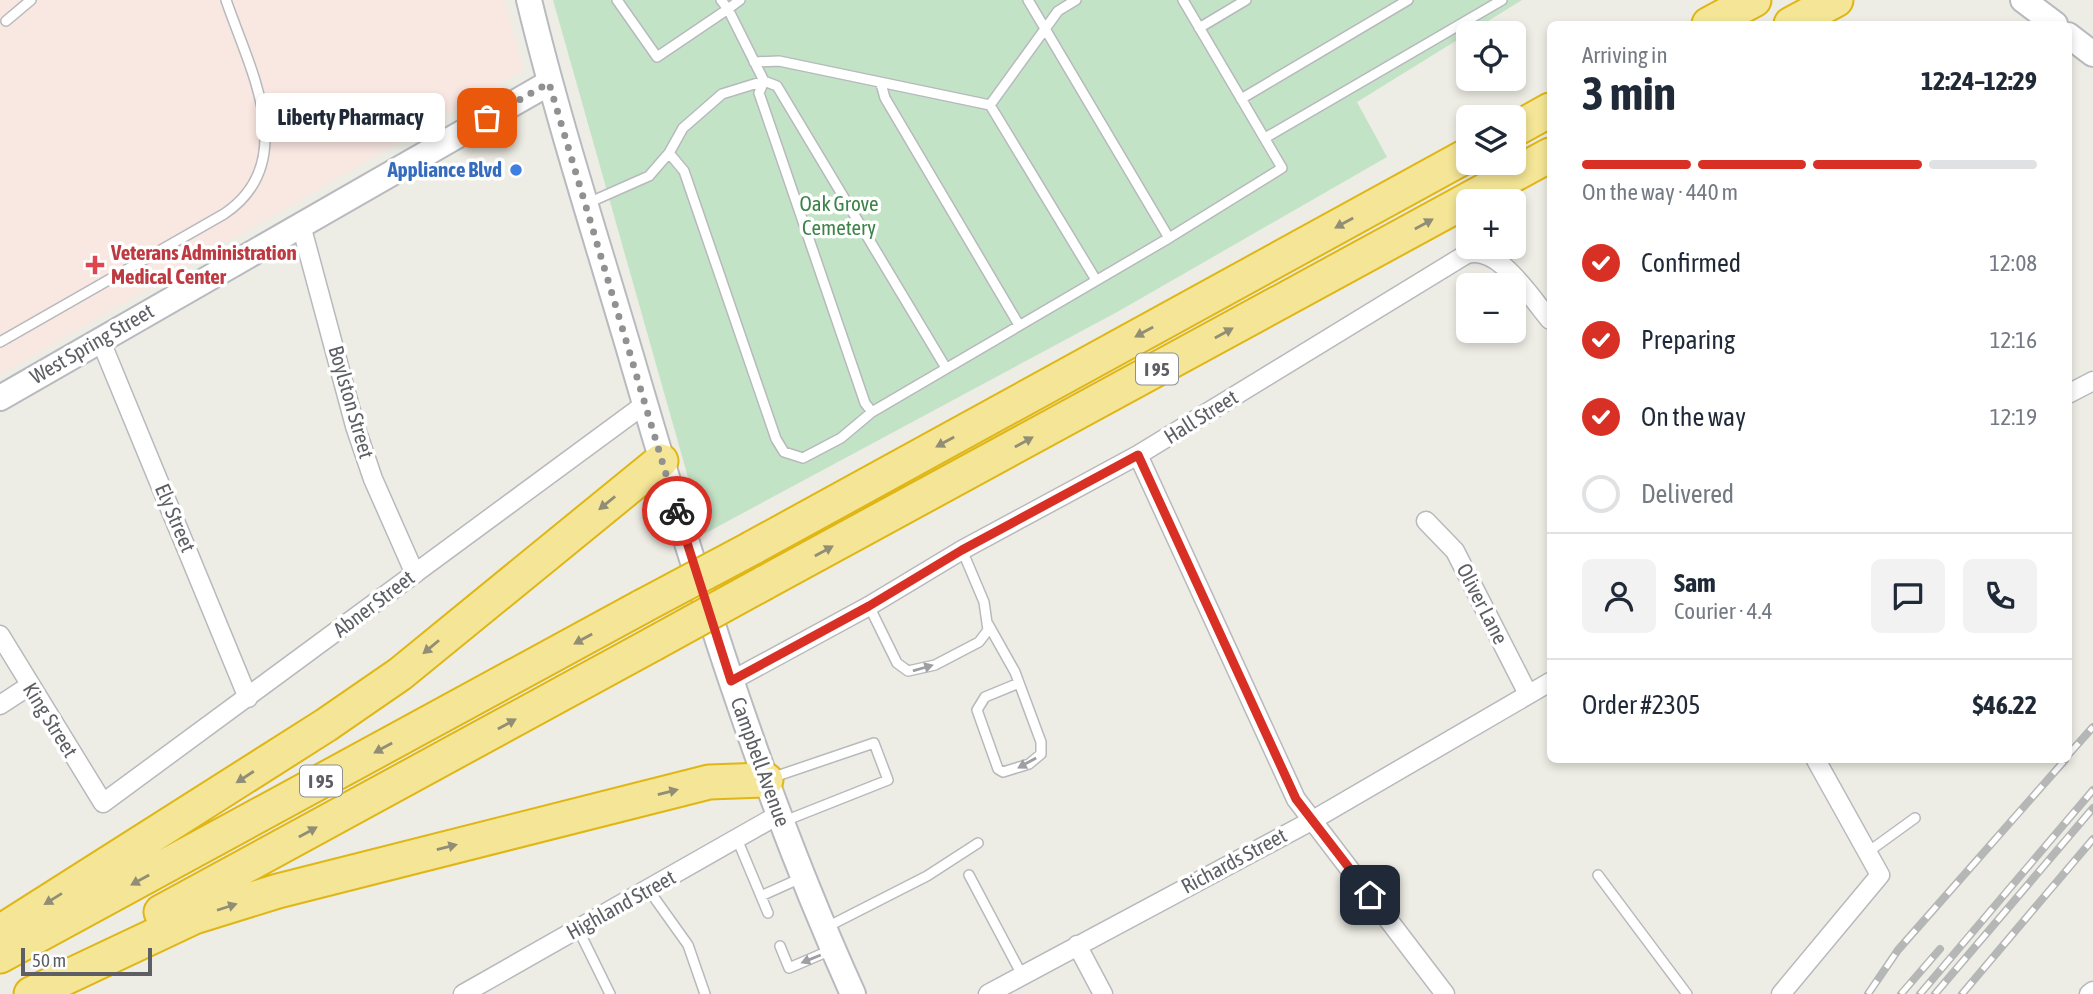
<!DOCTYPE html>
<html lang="en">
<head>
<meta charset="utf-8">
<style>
	body { margin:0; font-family:"Asap Condensed",sans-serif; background:#f2f2f3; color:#1f2937; height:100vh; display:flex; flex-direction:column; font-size:26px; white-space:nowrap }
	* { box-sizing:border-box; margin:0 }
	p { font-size:23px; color:#747a83 }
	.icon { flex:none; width:38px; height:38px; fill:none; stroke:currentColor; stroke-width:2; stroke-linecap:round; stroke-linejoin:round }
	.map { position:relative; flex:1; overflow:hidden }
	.drawer { position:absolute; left:1547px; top:21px; width:525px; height:742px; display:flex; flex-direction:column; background:#fff; border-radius:10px; box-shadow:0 4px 10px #0003 }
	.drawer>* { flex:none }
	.tools { position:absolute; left:1456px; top:21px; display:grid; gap:14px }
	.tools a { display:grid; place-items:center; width:70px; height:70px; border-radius:10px; background:#fff; box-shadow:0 4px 10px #0003; font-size:35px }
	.scale { position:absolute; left:21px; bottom:18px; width:131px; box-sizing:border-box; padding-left:7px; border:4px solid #5d5f64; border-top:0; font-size:19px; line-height:24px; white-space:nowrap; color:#5d5f64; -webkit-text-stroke:5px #fff; paint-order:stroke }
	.pin { position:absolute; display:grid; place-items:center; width:60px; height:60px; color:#fff; margin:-30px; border-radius:14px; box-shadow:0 4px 10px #0006 }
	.courier { position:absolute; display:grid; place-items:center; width:70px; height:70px; margin:-35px; border:5px solid #d93025; border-radius:50%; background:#fff; color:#222; box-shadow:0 2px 9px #0007 }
	.bubble { position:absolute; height:49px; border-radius:10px; background:#fff; box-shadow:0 4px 10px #0003; font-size:23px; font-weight:700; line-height:49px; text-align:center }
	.summary em { font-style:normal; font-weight:700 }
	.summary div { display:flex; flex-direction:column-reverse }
	.summary { display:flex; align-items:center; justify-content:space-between; height:119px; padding:0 35px }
	h1 { font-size:46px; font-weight:700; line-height:52px }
	.bar { display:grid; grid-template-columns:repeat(4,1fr); gap:10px 7px; align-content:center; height:84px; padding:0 35px }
	.bar i { height:9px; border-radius:5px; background:#e0e1e3 }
	.bar .current { background:#d93025 }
	.bar p { grid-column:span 4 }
	.line { display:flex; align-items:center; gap:18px; padding:0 35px; border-top:2px solid #e0e1e3 }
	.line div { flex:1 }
	.round { display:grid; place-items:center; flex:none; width:74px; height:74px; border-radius:10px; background:#f2f2f3 }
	ol { padding:0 35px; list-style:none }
	li { display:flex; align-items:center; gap:21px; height:77px }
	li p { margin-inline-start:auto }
	li .icon { padding:7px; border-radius:50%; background:#d93025; color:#fff; stroke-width:4 }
	li:last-child { color:#747a83 }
	li i { width:38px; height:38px; border:4px solid #e0e1e3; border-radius:50% }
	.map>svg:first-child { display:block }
	.medical { fill:#f9e7e2 }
	.green { fill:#c3e3c7 }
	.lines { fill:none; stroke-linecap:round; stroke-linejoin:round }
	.service-casing { stroke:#b7b9bd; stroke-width:12 }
	.minor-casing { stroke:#b7b9bd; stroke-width:21 }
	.secondary-casing { stroke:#b8babf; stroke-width:28 }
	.motorway-casing { stroke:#dfb613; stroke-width:37 }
	.service { stroke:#fff; stroke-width:9 }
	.minor { stroke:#fff; stroke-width:18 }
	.secondary { stroke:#fff; stroke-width:24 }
	.motorway { stroke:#f4e696; stroke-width:33 }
	.rail-casing { stroke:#b5b6b6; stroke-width:8 }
	.rail { stroke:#fff; stroke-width:5; stroke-dasharray:16; stroke-linecap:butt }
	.motorway-bridge-casing { stroke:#dfb613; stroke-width:37; stroke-linecap:butt }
	.motorway-bridge { stroke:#f4e696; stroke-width:33 }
	.oneway { fill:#928e76 }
	.oneway2 { fill:#9e9fa2 }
	.done { stroke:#909191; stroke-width:7; stroke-dasharray:0 12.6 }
	.route { stroke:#d93025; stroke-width:9 }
	.shop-dot { fill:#3f7fe0; stroke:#fff; stroke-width:2.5 }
	.health-dot { fill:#e0444e; stroke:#fff; stroke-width:2.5 }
	.labels { text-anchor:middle; stroke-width:7; stroke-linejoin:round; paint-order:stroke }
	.shield { fill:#fff; stroke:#8e8f92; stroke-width:2 }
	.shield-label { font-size:19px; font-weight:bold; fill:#5d5f64 }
	.shop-label { font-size:21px; font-weight:bold; fill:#366cbe; stroke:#fff; text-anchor:end }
	.park-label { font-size:21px; fill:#3d8348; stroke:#fff }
	.health-label { font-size:21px; font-weight:bold; fill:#be3a42; stroke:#fff; text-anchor:start }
	.street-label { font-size:21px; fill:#5d5f64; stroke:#fff }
</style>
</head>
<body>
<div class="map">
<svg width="2093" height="994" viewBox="0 0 2093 994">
	<rect width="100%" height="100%" fill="#eeede5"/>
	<path class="medical" d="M0,0H504L524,69L0,375Z"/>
	<path class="green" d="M553,0H1522L1357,102L1387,157L1119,311L704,534Z"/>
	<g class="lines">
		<g class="service-casing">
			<path id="service" d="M617,0L657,57L728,9L721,0
				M740,0L728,9L764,81L777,86L946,368
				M1028,0L1169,238
				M6,21L31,0
				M1199,28L1246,0
				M754,62L779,61L990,105L1058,11L1076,0
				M764,81L759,93L865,403L872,412L1169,238L1282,168L1183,0
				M881,84L885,98L1019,325
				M1241,99L1408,0
				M990,105L1096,280
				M1265,138L1502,0
				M669,153L684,171L776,439L784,452L803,458L841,438L872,412
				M588,203L649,176L669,153L683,128L722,94L764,81
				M0,342L224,214C302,162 249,68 226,0
				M869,606L897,663L908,671L935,665L979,642L988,630L984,602L962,550
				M988,624L1015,672L1041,742V754L1029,764L1003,772L998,769L977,710L985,697L1019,683
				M771,778L874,743L888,780L782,822
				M737,839L768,913
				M1868,852L1915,818
				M969,875L1022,975
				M1598,875L1687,994
				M648,889L688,945L705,994
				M761,896L801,878
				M825,928L927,876L978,843
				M578,929L610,994
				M780,946L789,968L831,950"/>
		</g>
		<g class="minor-casing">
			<path id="minor" d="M301,225L355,426L373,479L415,574
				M100,339L248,698
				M2068,394L2093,381
				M1138,455L1296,799L1445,994
				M1426,521L1455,551L1528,694
				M0,635L103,803L645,404
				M731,681L869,606L962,550L1138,455L1465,255C1497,242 1531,298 1550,320
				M0,705L29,686
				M1077,945L1103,994
				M463,994L778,815
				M988,994L1313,820L1550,682
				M1781,994L1880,875L1816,760
				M2089,994L2093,991"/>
		</g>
		<g class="secondary-casing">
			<path id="secondary" d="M529,0C558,120 596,237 631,356C694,572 760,789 853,994
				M2023,0L2055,24
				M2068,35L2093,54
				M0,398L549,83"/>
		</g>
		<g class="motorway-casing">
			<path id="motorway" d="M1709,24L1754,0
				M1791,24L1836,0
				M1514,130L1550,110
				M752,548L1468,155
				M764,583L1550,155
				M161,912L653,644
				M0,932L326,725L400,674L661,461
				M0,956L643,606
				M31,994L194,917L278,891L709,782L766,780"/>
		</g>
		<use href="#service" class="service"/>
		<use href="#minor" class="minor"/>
		<use href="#secondary" class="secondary"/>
		<use href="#motorway" class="motorway"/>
		<g class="rail-casing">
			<path id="rail" d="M2068,755L2093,727
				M1868,994L1898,950L2065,760
				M1901,994L1940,949
				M1920,994L2093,790
				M1935,994L2093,808
				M1962,994L2093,839"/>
		</g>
		<use href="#rail" class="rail"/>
		<g class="motorway-bridge-casing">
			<path id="motorway-bridge" d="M643,606L752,548
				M653,644L764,583"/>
		</g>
		<use href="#motorway-bridge" class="motorway-bridge"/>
	</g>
	<defs><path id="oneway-solid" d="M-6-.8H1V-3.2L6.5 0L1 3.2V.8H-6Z" transform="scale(1.75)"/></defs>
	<g class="oneway">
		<use href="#oneway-solid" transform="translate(1344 223) rotate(151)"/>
		<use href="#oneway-solid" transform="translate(1424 224) rotate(-29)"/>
		<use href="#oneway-solid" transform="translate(1144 332) rotate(151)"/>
		<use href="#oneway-solid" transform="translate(1224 333) rotate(-29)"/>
		<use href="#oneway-solid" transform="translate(945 442) rotate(151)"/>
		<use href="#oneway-solid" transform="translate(1024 442) rotate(-29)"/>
		<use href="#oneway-solid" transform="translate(607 503) rotate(141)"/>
		<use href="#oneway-solid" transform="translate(824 551) rotate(-29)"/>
		<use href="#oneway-solid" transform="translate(583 639) rotate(151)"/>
		<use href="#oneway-solid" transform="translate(431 647) rotate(140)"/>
		<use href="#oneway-solid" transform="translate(507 724) rotate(-29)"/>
		<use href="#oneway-solid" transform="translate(383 748) rotate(151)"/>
		<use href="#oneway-solid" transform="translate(245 777) rotate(147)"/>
		<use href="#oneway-solid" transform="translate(668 792) rotate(-14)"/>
		<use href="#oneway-solid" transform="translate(308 832) rotate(-29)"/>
		<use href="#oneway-solid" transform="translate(447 847) rotate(-14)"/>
		<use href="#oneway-solid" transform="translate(140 880) rotate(151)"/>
		<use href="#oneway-solid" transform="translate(53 899) rotate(148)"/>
		<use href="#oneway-solid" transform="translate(227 907) rotate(-18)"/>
	</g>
	<g class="oneway2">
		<use href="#oneway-solid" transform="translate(923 668) rotate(-16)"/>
		<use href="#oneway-solid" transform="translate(1027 763) rotate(151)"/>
		<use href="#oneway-solid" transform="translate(811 959) rotate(158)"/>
	</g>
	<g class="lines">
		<path class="done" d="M487,118L549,83L677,511"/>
		<path class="route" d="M677,511L731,681L869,606L962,550L1138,455L1296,799L1370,895"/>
	</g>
	<circle class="shop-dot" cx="516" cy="170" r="7"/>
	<path class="health-dot" d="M91.5 254.5h7v7h7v7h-7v7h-7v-7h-7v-7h7z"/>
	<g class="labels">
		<g class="shield">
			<rect x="1136" y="353.5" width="42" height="31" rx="5"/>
			<rect x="300" y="765.5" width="42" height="31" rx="5"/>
		</g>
		<g class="shield-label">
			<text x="1157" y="376">I 95</text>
			<text x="321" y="788">I 95</text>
		</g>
		<g class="shop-label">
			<text x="502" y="177">Appliance Blvd</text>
		</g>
		<g class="park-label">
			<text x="839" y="211">Oak Grove<tspan x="839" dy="24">Cemetery</tspan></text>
		</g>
		<g class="health-label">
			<text x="111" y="260">Veterans Administration<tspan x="111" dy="24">Medical Center</tspan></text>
		</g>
		<g class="street-label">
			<text transform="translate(92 344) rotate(-30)" y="7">West Spring Street</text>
			<text transform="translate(351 402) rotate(74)" y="7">Boylston Street</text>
			<text transform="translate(1201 417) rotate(-32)" y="7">Hall Street</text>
			<text transform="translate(175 518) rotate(67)" y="7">Ely Street</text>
			<text transform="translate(374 604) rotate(-37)" y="7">Abner Street</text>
			<text transform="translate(1482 604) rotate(63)" y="7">Oliver Lane</text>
			<text transform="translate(50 720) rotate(58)" y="7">King Street</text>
			<text transform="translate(760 762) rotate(70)" y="7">Campbell Avenue</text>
			<text transform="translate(1234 861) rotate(-28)" y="7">Richards Street</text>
			<text transform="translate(621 905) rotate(-29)" y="7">Highland Street</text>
		</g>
	</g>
</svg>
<div class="tools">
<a><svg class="icon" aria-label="locate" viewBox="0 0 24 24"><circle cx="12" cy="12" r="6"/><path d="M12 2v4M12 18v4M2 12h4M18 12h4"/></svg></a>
<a><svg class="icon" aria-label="layers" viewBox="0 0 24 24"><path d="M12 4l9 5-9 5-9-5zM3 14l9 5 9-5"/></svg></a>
<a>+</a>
<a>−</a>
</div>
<div class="scale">50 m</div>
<div class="pin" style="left:487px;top:118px;background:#ea580c"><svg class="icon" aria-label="bag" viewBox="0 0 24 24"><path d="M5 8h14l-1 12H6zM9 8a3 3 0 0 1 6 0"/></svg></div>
<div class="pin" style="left:1370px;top:895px;background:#1f2937"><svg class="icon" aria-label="home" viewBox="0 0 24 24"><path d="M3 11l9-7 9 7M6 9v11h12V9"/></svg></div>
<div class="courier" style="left:677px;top:511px"><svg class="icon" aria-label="bike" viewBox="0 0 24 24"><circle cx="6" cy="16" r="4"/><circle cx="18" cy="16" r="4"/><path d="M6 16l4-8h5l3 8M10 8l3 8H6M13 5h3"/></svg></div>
<div class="bubble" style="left:256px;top:93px;width:189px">Liberty Pharmacy</div>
<section class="drawer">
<div class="summary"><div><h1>3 min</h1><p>Arriving in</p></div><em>12:24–12:29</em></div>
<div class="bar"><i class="current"></i><i class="current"></i><i class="current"></i><i></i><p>On the way · 440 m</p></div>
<ol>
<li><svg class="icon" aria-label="check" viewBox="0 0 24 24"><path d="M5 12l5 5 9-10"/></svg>Confirmed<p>12:08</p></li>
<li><svg class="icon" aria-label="check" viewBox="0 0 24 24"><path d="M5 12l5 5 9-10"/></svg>Preparing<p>12:16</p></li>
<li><svg class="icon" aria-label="check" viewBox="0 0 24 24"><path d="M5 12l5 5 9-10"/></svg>On the way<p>12:19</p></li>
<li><i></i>Delivered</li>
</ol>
<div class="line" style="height:126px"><a class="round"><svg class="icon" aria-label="person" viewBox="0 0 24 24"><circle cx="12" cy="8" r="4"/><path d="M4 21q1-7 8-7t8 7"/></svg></a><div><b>Sam</b><p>Courier · 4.4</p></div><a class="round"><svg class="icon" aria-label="chat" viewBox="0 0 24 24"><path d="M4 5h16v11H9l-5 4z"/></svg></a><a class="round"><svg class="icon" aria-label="phone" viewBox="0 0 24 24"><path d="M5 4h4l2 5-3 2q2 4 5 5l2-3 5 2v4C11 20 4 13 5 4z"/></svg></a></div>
<div class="line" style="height:91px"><div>Order #2305</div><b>$46.22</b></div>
</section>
</div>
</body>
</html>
